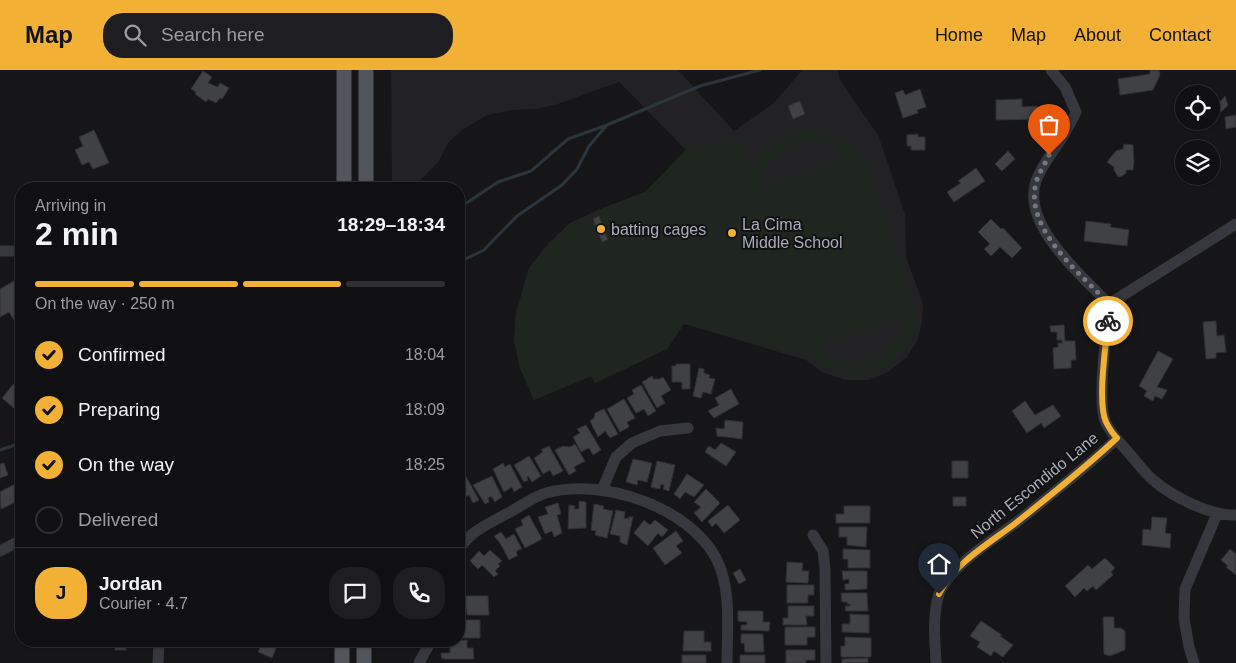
<!DOCTYPE html>
<html lang="en">
<head>
<meta charset="utf-8">
<style>
	body { margin:0; font-family:Arial,sans-serif; background:#1e1e20; color:#f1f3f6; height:100vh; display:flex; flex-direction:column; font-size:19px; white-space:nowrap }
	* { box-sizing:border-box; margin:0 }
	p { font-size:16px; color:#9c9d9f }
	.icon { flex:none; width:28px; height:28px; fill:none; stroke:currentColor; stroke-width:2; stroke-linecap:round; stroke-linejoin:round }
	.map { position:relative; flex:1; overflow:hidden }
	.details { position:absolute; left:15px; top:112px; width:450px; height:465px; display:flex; flex-direction:column; background:#101012; border-radius:20px; box-shadow:0 1px 4px #0004,0 0 0 1px #303032 }
	.details>* { flex:none }
	.controls { position:absolute; left:1175px; top:15px; display:grid; gap:10px }
	.controls a { display:grid; place-items:center; width:45px; height:45px; border-radius:50%; background:#101012; box-shadow:0 1px 4px #0004,0 0 0 1px #303032; font-size:25px }
	.pin { position:absolute; display:grid; place-items:center; width:42px; height:42px; color:#fff; margin:-51px -21px; border-radius:50% 50% 50% 0; rotate:-45deg; box-shadow:0 0 5px #0007 }
	.pin .icon { rotate:45deg }
	.courier { position:absolute; display:grid; place-items:center; width:50px; height:50px; margin:-25px; border:4px solid #f2b134; border-radius:50%; background:#fff; color:#222; box-shadow:0 1px 6px #0007 }
	.summary em { font-style:normal; font-weight:700 }
	.summary div { display:flex; flex-direction:column-reverse }
	.summary { display:flex; align-items:center; justify-content:space-between; height:85px; padding:0 20px }
	h1 { font-size:32px; font-weight:700; line-height:38px }
	.bar { display:grid; grid-template-columns:repeat(4,1fr); gap:8px 5px; align-content:center; height:60px; padding:0 20px }
	.bar i { height:6px; border-radius:4px; background:#303032 }
	.bar .selected { background:#f2b134 }
	.bar p { grid-column:span 4 }
	.line { display:flex; align-items:center; gap:12px; padding:0 20px; border-top:1px solid #303032 }
	.line div { flex:1 }
	.round { display:grid; place-items:center; flex:none; width:52px; height:52px; border-radius:20px; background:#1e1e20 }
	ol { padding:0 20px; list-style:none }
	li { display:flex; align-items:center; gap:15px; height:55px }
	li p { margin-inline-start:auto }
	li .icon { padding:5px; border-radius:50%; background:#f2b134; color:#111; stroke-width:4 }
	li:last-child { color:#9c9d9f }
	li i { width:28px; height:28px; border:2px solid #303032; border-radius:50% }
	header { display:flex; align-items:center; gap:30px; box-sizing:border-box; height:70px; padding:0 25px; background:#f2b134; color:#111 }
	header strong { font-size:24px }
	nav { display:flex; gap:28px; margin-inline-start:auto; font-size:18px }
	.search { width:350px; height:45px; background:#1e1e20; display:flex; align-items:center; gap:12px; box-sizing:border-box; padding:0 18px; border-radius:20px; color:#9c9d9f; font-size:19px }
	.map>svg:first-child { display:block }
	.built { fill:#222225 }
	.green { fill:#1e261f; fill-rule:evenodd }
	.lines { fill:none; stroke-linecap:round; stroke-linejoin:round }
	.stream { stroke:#2c353c; stroke-width:3 }
	.building { fill:#404145; stroke:#303034 }
	.minor { stroke:#37383d; stroke-width:11 }
	.major { stroke:#53555c; stroke-width:15 }
	.done { stroke:#757880; stroke-width:5; stroke-dasharray:0 9 }
	.route { stroke:#f2b134; stroke-width:6 }
	.poi-dot { fill:#f2b134; stroke:#111113; stroke-width:2 }
	.labels { text-anchor:middle; stroke-width:4; stroke-linejoin:round; paint-order:stroke }
	.poi-label { font-size:16px; fill:#a8adb8; stroke:#111113; text-anchor:start }
	.street-label { font-size:16px; fill:#a8adb8; stroke:#111113 }
</style>
</head>
<body>
<header>
<strong>Map</strong>
<div class="search"><svg class="icon" aria-label="search" viewBox="0 0 24 24"><circle cx="10" cy="10" r="6"/><path d="M15 15l6 6"/></svg>Search here</div>
<nav><a>Home</a><a>Map</a><a>About</a><a>Contact</a></nav>
</header>
<div class="map">
<svg width="1236" height="593" viewBox="0 0 1236 593">
	<rect width="100%" height="100%" fill="#161618"/>
	<path class="built" d="M391,0H678L734,61L774,33L802,0H838L840,10L878,65L905,144L906,187L923,234L922,252L917,271L907,287L888,302L869,310H845L822,302L806,290L684,254L667,279L595,313L591,306L534,330L520,298L514,270L516,243L529,198L549,173L570,153L603,138L645,122L686,80L619,12L555,35L535,39L512,40L487,45L462,60L448,73L439,91L412,119H392Z"/>
	<path class="green" d="M812,59C839,64 847,69 865,90L914,230C915,236 916,243 916,249C914,284 876,313 842,305C829,301 819,295 809,287L684,254L667,279L595,313L591,306L534,330L520,298L514,270L516,243L529,198L549,173L570,153L603,138L645,122L686,80L728,67L730,71L741,67L752,100C765,71 782,64 812,59ZM801,72C819,72 836,74 847,89L763,117C764,93 781,80 801,72ZM903,247C904,256 899,266 894,272C876,298 839,300 818,276Z"/>
	<g class="lines">
		<path class="stream" d="M459,138L498,112L531,101L568,69L607,55L700,16L760,0
			M459,192L484,180L517,146L562,115L577,99L589,76L606,56
			M0,380L21,373"/>
	</g>
	<path class="building" d="M1150,0H1159L1160,5L1153,20L1120,25L1118,9L1150,4Z
		M203,1L212,7L208,13L218,17L220,13L229,18L222,29L220,28L216,33L208,29L206,32L195,24L196,22L191,19Z
		M920,19L926,37L917,40L918,43L903,48L895,23L903,20L905,25Z
		M1225,26L1228,35L1221,42L1216,37Z
		M1022,29V37L1037,36V49L996,50V30Z
		M800,31L805,44L793,49L788,36Z
		M1236,45V57L1226,59L1225,47Z
		M94,60L109,93L93,99L89,92L82,95L75,80L83,76L79,67Z
		M918,64V67H925V80H911V76H907V65Z
		M1124,74L1133,75L1134,92L1133,100H1126V103L1122,106L1118,107L1114,100V97L1107,92L1116,81L1123,79Z
		M1008,81L1015,89L1002,101L995,94Z
		M976,98L985,111L954,132L947,122L961,113L958,111Z
		M599,146L608,170L602,172L593,149Z
		M991,149L1001,159L1003,158L1022,178L1012,188L1000,177L991,186L984,179L990,174L978,162Z
		M1086,151L1111,154L1110,157L1129,160L1127,176L1084,171Z
		M14,211L21,224V256L18,257L9,242L0,247V219Z
		M1216,251L1217,266L1224,265L1226,282L1216,283V288L1206,289L1203,252Z
		M1064,255L1065,271H1075L1076,290H1071V298L1054,299L1053,278L1058,277V273H1062V270H1057V262H1051L1050,256Z
		M1158,281L1173,289L1157,317L1167,320L1162,329L1155,326L1153,331L1144,326L1147,321L1139,316Z
		M676,294H690V319H682V312H672V296H676Z
		M699,298L704,299V303L710,305L709,308L715,309L711,324L703,322L701,328L693,326Z
		M21,305V344L2,328Z
		M652,306L653,309H659L663,307L671,320L661,326L665,333L657,338L642,312Z
		M641,315L656,341L648,346L644,339L636,343L627,328L634,324L632,320Z
		M731,319L739,334L714,348L708,341L719,335L715,328Z
		M624,329L635,348L627,352L629,357L620,362L607,339Z
		M1025,331L1035,345L1053,335L1061,346L1044,358L1041,353L1027,363L1012,341Z
		M604,339L618,364L610,368L605,361L598,367L590,351L594,348L595,343Z
		M725,350L743,352L742,369L717,366L716,358L724,359Z
		M586,355L601,380L593,385L589,378L581,382L573,367L580,363L577,359Z
		M721,373L736,382L726,396L705,382L709,376L715,380Z
		M575,374L585,391L574,397L576,401L569,405L555,380L563,376L570,377Z
		M549,376L563,401L553,406L550,400L543,404L534,388L543,382L541,380Z
		M529,386L541,406L532,412L528,406L527,407L528,410L524,412L514,395Z
		M633,389L652,393L647,412L638,410L637,415L626,412Z
		M657,391L675,395L669,421L663,419L664,415L661,414L660,419L651,417Z
		M952,391H968V408H952Z
		M4,393L8,405L0,408V394Z
		M503,393L505,397L510,394L522,417L514,422L512,417L504,422L493,399Z
		M464,403L479,430L473,433L469,425L460,431L459,429V406Z
		M687,404L704,415L694,427L685,422L680,429L674,424Z
		M492,406L502,427L495,432L491,426L488,428L489,432L485,434L473,415Z
		M19,412L21,416V441L20,442L14,433L1,439L0,422Z
		M706,419L720,433L702,452L694,443L701,437L694,432Z
		M953,427H966V436H953Z
		M579,431L586,432V458L568,459L569,435L575,436L574,439H579Z
		M558,433L561,444L557,445L562,463L554,467L552,461L545,464L538,447L548,444L545,437Z
		M594,434L604,436L603,439L613,441L607,468L595,465L596,461L591,460Z
		M728,435L740,450L724,463L716,453L712,457L708,451Z
		M844,436H870V453H836V444H844Z
		M616,440L625,442L624,448L629,449L628,447H633L627,475L620,472V466L610,464Z
		M529,445L542,469L525,478L515,459L523,455L521,450Z
		M1152,447L1167,448L1165,463L1171,464L1170,478L1142,475L1143,459L1151,460Z
		M644,450L650,455L655,450L668,460L662,467L658,463L648,476L634,463Z
		M839,457H867L866,477L847,475V467H839Z
		M676,461L683,471L676,476L682,483L665,495L653,478Z
		M501,462L506,469L514,464L522,479L518,480L516,483L518,485L509,490L500,473L494,466Z
		M843,479L870,480V498H848V489H843Z
		M1230,479L1236,484V505L1226,497L1228,496L1221,490Z
		M490,480L502,491L498,494L500,496L495,501L498,504L494,507L482,495L478,499L470,491L479,481L484,486Z
		M1105,488L1115,498L1111,502L1113,505L1096,520L1093,516L1087,521L1084,518L1075,527L1065,516L1088,495L1092,499Z
		M787,492L803,493L802,501H809L808,513L786,512Z
		M740,499L746,510L739,514L733,503Z
		M842,501H867V519L845,520V514H849V509L843,510Z
		M787,515H814V525H808V533H787Z
		M841,523H867L868,541H846L845,536H850V534H847V532H842Z
		M459,526H488L489,545H467L466,537H460Z
		M788,536H814V546H806L807,555H783V548H788Z
		M738,541H763V552H770L769,561L741,560V555H747V552L738,551Z
		M850,544L869,545V563L842,562V554H850Z
		M1103,547H1114V558H1121L1125,561V580L1110,586L1104,584Z
		M459,550H480V568H459V558H461V553H459Z
		M981,551L1002,565L1000,566L1013,575L1003,587L994,581L991,586L977,577L980,572L970,566Z
		M785,557H815V567H807V575H785Z
		M684,561H704V572H711V581H683Z
		M741,564H763L764,582H745L744,573H741Z
		M845,567L871,568V587H841V576H845Z
		M467,570V578H473L474,589H442L441,583H450V571Z
		M126,571V580H115V572H108Z
		M263,571H279L272,588L258,582Z
		M786,580H815V590H806V593H786Z
		M682,585H706V593H682Z
		M740,585H765V593H740Z
		M868,588V593H842V589Z"/>
	<g class="lines">
		<path class="minor" d="M1051,0L1065,17L1076,42C1072,50 1068,58 1063,66C1054,81 1042,94 1036,111C1021,155 1082,206 1109,234C1107,260 1097,329 1105,351C1110,363 1120,373 1128,382C1136,391 1144,402 1153,410C1173,427 1210,446 1236,445
			M0,181H21
			M1109,234L1236,154
			M602,420L616,387L632,373L660,361L688,358
			M813,465L823,481L825,498L826,593
			M459,480C470,461 487,455 506,444C519,438 532,427 546,423C601,407 689,437 716,488C732,519 727,559 727,593
			M0,481L21,470
			M158,593L159,571
			M419,593L431,571
			M936,593C935,571 932,546 939,524C948,498 994,469 1017,452C1051,425 1085,398 1117,369
			M1194,593L1189,577L1184,548L1185,519L1217,444"/>
		<path class="major" d="M344,119V0
			M366,119V0
			M342,593V571
			M364,593V571"/>
	</g>
	<g class="lines">
		<path class="done" d="M1049,85C1045,94 1038,104 1036,113C1024,159 1081,204 1109,234L1108,251"/>
		<path class="route" d="M939,524C954,493 990,473 1017,452C1051,425 1085,398 1117,368C1113,364 1109,358 1106,352C1097,331 1106,276 1108,251"/>
	</g>
	<g class="poi-dot">
		<circle cx="601" cy="159" r="5"/>
		<circle cx="732" cy="163" r="5"/>
	</g>
	<g class="labels">
		<g class="poi-label">
			<text x="742" y="160">La Cima<tspan x="742" dy="18">Middle School</tspan></text>
			<text x="611" y="165">batting cages</text>
		</g>
		<g class="street-label">
			<text transform="translate(1034 415) rotate(-39)" y="6">North Escondido Lane</text>
		</g>
	</g>
</svg>
<div class="controls">
<a><svg class="icon" aria-label="locate" viewBox="0 0 24 24"><circle cx="12" cy="12" r="6"/><path d="M12 2v4M12 18v4M2 12h4M18 12h4"/></svg></a>
<a><svg class="icon" aria-label="layers" viewBox="0 0 24 24"><path d="M12 4l9 5-9 5-9-5zM3 14l9 5 9-5"/></svg></a>
</div>
<div class="pin" style="left:1049px;top:85px;background:#ea580c"><svg class="icon" aria-label="bag" viewBox="0 0 24 24"><path d="M5 8h14l-1 12H6zM9 8a3 3 0 0 1 6 0"/></svg></div>
<div class="pin" style="left:939px;top:524px;background:#1f2937"><svg class="icon" aria-label="home" viewBox="0 0 24 24"><path d="M3 11l9-7 9 7M6 9v11h12V9"/></svg></div>
<div class="courier" style="left:1108px;top:251px"><svg class="icon" aria-label="bike" viewBox="0 0 24 24"><circle cx="6" cy="16" r="4"/><circle cx="18" cy="16" r="4"/><path d="M6 16l4-8h5l3 8M10 8l3 8H6M13 5h3"/></svg></div>
<section class="details">
<div class="summary"><div><h1>2 min</h1><p>Arriving in</p></div><em>18:29–18:34</em></div>
<div class="bar"><i class="selected"></i><i class="selected"></i><i class="selected"></i><i></i><p>On the way · 250 m</p></div>
<ol>
<li><svg class="icon" aria-label="check" viewBox="0 0 24 24"><path d="M5 12l5 5 9-10"/></svg>Confirmed<p>18:04</p></li>
<li><svg class="icon" aria-label="check" viewBox="0 0 24 24"><path d="M5 12l5 5 9-10"/></svg>Preparing<p>18:09</p></li>
<li><svg class="icon" aria-label="check" viewBox="0 0 24 24"><path d="M5 12l5 5 9-10"/></svg>On the way<p>18:25</p></li>
<li><i></i>Delivered</li>
</ol>
<div class="line" style="height:90px"><b class="round" style="background:#f2b134;color:#111">J</b><div><b>Jordan</b><p>Courier · 4.7</p></div><a class="round"><svg class="icon" aria-label="chat" viewBox="0 0 24 24"><path d="M4 5h16v11H9l-5 4z"/></svg></a><a class="round"><svg class="icon" aria-label="phone" viewBox="0 0 24 24"><path d="M5 4h4l2 5-3 2q2 4 5 5l2-3 5 2v4C11 20 4 13 5 4z"/></svg></a></div>
</section>
</div>
</body>
</html>
